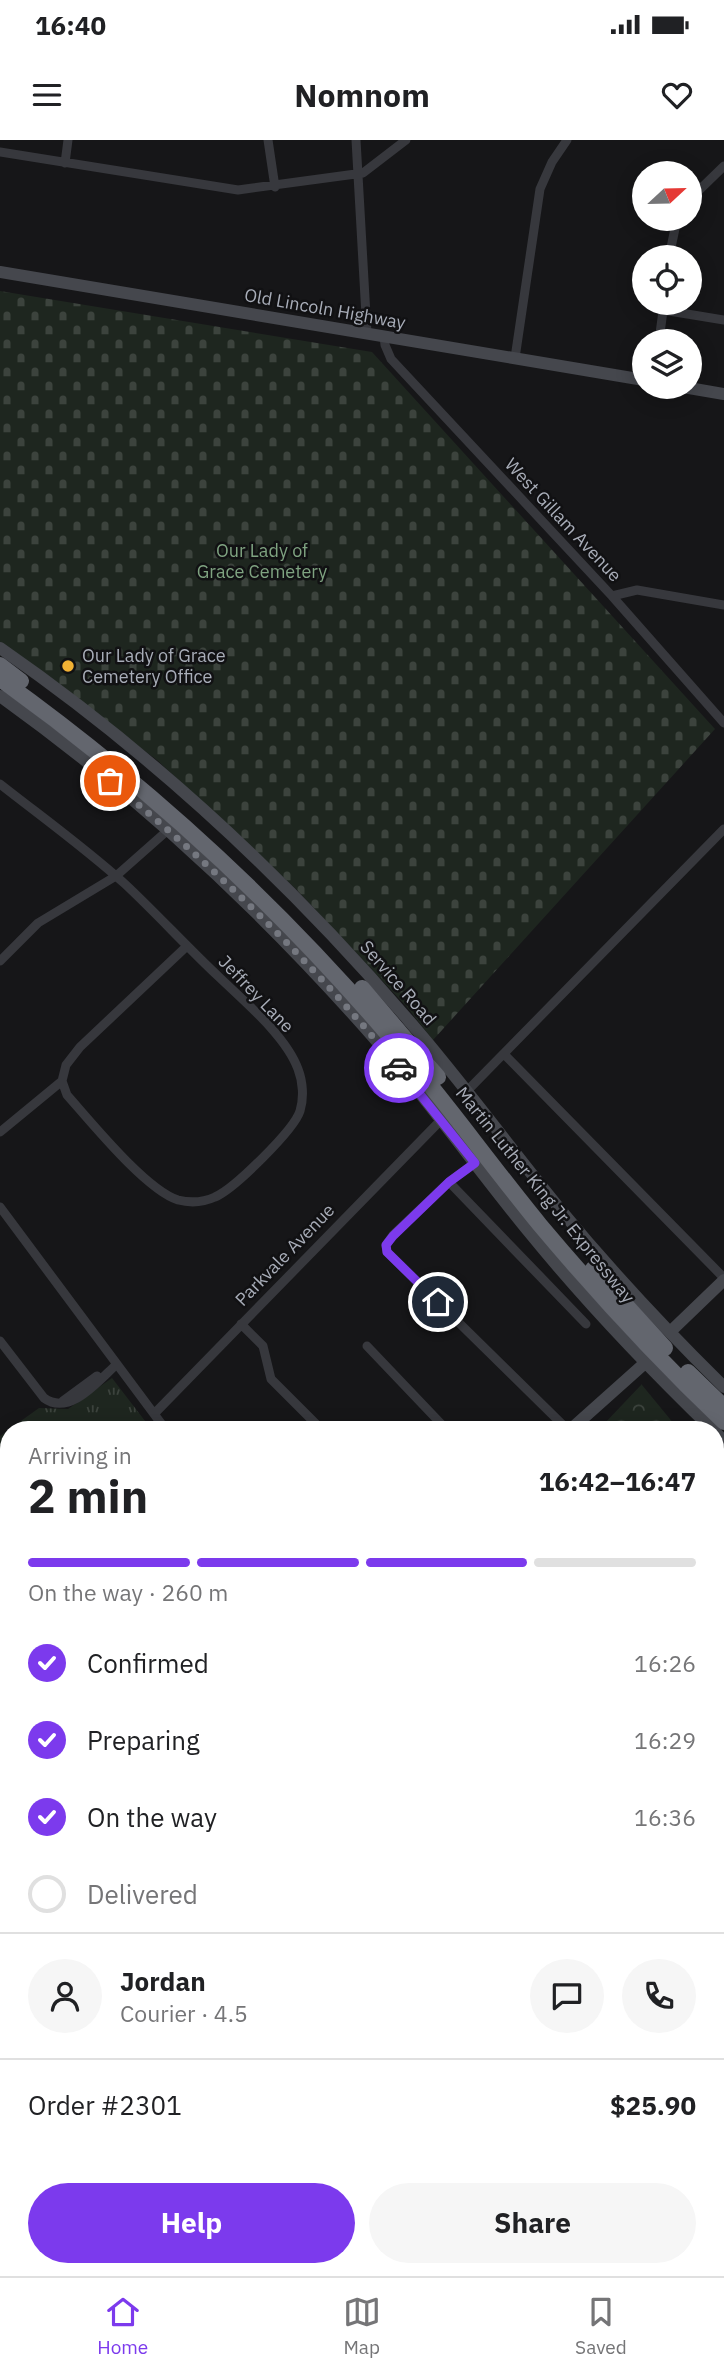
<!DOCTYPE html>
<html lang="en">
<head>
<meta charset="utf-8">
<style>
	body { margin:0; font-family:"IBM Plex Sans",sans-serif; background:#f6f6f6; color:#202124; height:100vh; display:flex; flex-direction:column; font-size:26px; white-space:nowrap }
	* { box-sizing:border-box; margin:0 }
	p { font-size:23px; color:#757577 }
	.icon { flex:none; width:38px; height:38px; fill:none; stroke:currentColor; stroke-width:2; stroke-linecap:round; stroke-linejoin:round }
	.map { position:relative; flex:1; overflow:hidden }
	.panel { position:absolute; left:0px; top:1281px; width:724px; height:856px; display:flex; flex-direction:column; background:#fff; border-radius:28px 28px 0 0; box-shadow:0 4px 18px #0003 }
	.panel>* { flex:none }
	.needle { width:46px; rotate:68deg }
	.controls { position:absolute; left:632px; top:21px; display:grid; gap:14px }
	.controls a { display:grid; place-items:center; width:70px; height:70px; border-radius:50%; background:#fff; box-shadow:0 4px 18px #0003; font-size:35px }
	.pin { position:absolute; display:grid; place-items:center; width:60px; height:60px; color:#fff; margin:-30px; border:4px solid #fff; border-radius:50%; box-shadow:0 2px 7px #0007 }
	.courier { position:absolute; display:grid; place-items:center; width:70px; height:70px; margin:-35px; border:5px solid #7c3aed; border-radius:50%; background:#fff; color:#222; box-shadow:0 2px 9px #0007 }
	.overview em { font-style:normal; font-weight:700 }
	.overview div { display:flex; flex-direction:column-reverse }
	.overview { display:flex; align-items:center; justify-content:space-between; height:119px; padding:0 28px }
	h1 { font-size:46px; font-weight:700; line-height:52px }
	.bar { display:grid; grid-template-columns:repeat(4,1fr); gap:10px 7px; align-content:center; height:84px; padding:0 28px }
	.bar i { height:9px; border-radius:5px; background:#e0e0e0 }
	.bar .current { background:#7c3aed }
	.bar p { grid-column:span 4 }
	.line { display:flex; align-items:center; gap:18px; padding:0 28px; border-top:2px solid #e0e0e0 }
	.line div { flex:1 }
	.round { display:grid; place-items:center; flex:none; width:74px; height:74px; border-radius:37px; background:#f6f6f6 }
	ol { padding:0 28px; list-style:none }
	li { display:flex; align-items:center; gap:21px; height:77px }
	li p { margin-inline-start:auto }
	li .icon { padding:7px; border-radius:50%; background:#7c3aed; color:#fff; stroke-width:4 }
	li:last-child { color:#757577 }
	li i { width:38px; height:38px; border:4px solid #e0e0e0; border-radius:50% }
	.button { display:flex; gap:14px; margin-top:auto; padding:14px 28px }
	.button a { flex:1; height:80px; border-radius:42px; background:#7c3aed; color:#fff; font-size:28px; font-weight:700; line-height:80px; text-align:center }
	.button a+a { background:#f6f6f6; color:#202124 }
	.status { display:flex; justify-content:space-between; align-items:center; height:49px; padding:0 35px; background:#fff; direction:ltr }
	.status svg { height:19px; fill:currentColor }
	header { display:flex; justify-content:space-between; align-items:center; height:91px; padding:0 28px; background:#fff; font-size:32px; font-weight:700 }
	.tabs { display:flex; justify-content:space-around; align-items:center; height:98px; border-top:2px solid #e0e0e0; background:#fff; font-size:19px; color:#757577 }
	.tabs a { display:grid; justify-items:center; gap:4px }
	.tabs .current { color:#7c3aed }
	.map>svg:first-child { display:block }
	.grass { fill:url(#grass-tufts) }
	.forest { fill:url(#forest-crowns) }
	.cemetery { fill:url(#cemetery-stones) }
	.water { fill:#2c353c }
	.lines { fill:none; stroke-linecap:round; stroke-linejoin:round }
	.stream { stroke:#2c353c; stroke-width:2.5 }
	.street { stroke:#37383d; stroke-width:9 }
	.secondary { stroke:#45474d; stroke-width:12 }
	.highway { stroke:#63666e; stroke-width:16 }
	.rail-casing { stroke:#4a4c52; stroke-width:5 }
	.rail { stroke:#111113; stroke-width:2.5; stroke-dasharray:8; stroke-linecap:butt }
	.done { stroke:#757880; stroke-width:7; stroke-dasharray:0 12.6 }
	.route { stroke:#7c3aed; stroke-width:9 }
	.poi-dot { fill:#f2b134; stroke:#111113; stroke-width:2.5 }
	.labels { text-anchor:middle; stroke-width:5; stroke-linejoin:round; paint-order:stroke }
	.street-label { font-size:18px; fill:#a8adb8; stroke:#111113 }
	.park-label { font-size:18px; fill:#7fa381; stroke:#111113 }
	.poi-label { font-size:18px; fill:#a8adb8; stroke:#111113; text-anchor:start }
</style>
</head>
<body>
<div class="status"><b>16:40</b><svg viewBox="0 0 49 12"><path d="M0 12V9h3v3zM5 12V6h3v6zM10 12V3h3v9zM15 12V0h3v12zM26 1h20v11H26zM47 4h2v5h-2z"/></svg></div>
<header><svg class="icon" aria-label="menu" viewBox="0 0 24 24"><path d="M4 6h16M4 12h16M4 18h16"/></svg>Nomnom<svg class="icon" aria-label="heart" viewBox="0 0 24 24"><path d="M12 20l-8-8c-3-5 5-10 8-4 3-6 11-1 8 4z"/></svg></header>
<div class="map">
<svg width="724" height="2136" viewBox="0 0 724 2136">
	<defs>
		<pattern id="grass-tufts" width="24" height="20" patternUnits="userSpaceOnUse" patternTransform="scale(1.75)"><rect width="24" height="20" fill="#1e261f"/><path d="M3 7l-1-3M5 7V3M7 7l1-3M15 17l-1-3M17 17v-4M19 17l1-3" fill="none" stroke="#3c433d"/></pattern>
		<pattern id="forest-crowns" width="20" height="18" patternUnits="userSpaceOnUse" patternTransform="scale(1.75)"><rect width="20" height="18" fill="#1e261f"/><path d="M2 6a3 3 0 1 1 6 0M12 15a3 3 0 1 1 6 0" fill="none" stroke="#3c433d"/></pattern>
		<pattern id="cemetery-stones" width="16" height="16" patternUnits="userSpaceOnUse" patternTransform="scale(1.75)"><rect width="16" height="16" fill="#1e261f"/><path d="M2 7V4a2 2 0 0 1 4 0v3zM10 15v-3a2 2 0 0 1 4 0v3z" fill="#3c433d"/></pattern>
	</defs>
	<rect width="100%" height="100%" fill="#161618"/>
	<path class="grass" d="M112,1238L152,1290H9V1584L0,1574V1296L39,1268L68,1269Z"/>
	<path class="forest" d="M642,1244V1245L679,1290H610L604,1284Z
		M724,1315V1981L716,1993V1324Z
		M716,2025L724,2036V2054L716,2063Z
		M96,2128H656L649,2136H103Z"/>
	<path class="cemetery" d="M0,151L372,212L715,589L433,900L407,867L296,749L157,620L0,503Z"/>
	<path class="water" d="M262,2128H340L337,2136H271Z"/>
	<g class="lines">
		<path class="stream" d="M716,1527L724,1519
			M389,2128L392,2136"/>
		<path class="street" d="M268,0L275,47
			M356,0L367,193
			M0,12L238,50L363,33L406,0
			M65,23L68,0
			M690,59L724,26
			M669,117L677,79
			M663,170L724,180
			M384,196L385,205L391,219L612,456L724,583
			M659,201L664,163
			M515,218L540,49L552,22L567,0
			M612,456L637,450L724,465
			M0,644C42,677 85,708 125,744C157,774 187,807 219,837C245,862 286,896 298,929C303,942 304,958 300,971C294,990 234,1049 215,1057C204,1062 190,1063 178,1060C146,1050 91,982 67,955L62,941
			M0,821L38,783L116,736L168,690
			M504,914L724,1138
			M467,951L724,689
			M0,992L62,941L66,925L80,907L187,806
			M475,1023L449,1042L393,1095L386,1105L387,1112L568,1290
			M449,1042L586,1184
			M0,1067L166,1290
			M241,1184L263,1206L271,1239L322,1290
			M0,1201L44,1258C70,1277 99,1240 117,1224
			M367,1206L447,1290
			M63,1261L97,1236
			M154,1274L441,980
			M716,1415L724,1422
			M0,1677L9,1687
			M0,2008L9,2002"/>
		<path class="secondary" d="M0,132L644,240
			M683,247L724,254
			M0,508C153,614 289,741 410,882C462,942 509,1007 559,1068C611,1131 666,1190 724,1247
			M0,556C141,657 267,775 381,906C433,966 479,1031 529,1092C586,1162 648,1227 713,1290
			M670,1192L724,1140
			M570,1290L645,1223
			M716,1293L724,1301
			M0,1802L9,1798
			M0,2051L9,2061
			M716,2087L724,2078
			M64,2128L71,2136
			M671,2136L678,2128"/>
		<path class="highway" d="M0,525L21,541
			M0,539C145,643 276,763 392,899C444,959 490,1024 540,1085C598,1154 659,1220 724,1282
			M362,848L438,937
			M593,1129L665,1208
			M688,1232L724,1267"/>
		<g class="rail-casing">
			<path id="rail" d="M0,2092L9,2104
				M28,2128L34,2136"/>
		</g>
		<use href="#rail" class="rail"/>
	</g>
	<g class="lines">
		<path class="done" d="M110,641C215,727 313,823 399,928"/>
		<path class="route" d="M399,928L475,1023L449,1042L393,1096L386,1105L387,1112L438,1162"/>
	</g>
	<circle class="poi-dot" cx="68" cy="526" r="7"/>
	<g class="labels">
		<g class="street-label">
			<text transform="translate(325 169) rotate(10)" y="6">Old Lincoln Highway</text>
			<text transform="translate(563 380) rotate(47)" y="6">West Gillam Avenue</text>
			<text transform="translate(398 843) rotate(49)" y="6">Service Road</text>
			<text transform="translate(256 854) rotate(46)" y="6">Jeffrey Lane</text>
			<text transform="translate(545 1055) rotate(51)" y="6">Martin Luther King Jr. Expressway</text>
			<text transform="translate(285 1115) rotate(-46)" y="6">Parkvale Avenue</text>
		</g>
		<g class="park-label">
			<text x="262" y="417">Our Lady of<tspan x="262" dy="21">Grace Cemetery</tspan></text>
		</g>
		<g class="poi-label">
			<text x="82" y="522">Our Lady of Grace<tspan x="82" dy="21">Cemetery Office</tspan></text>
		</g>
	</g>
</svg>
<div class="controls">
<a><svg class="needle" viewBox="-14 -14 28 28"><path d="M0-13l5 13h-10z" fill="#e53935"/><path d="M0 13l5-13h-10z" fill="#757577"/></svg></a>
<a><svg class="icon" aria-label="locate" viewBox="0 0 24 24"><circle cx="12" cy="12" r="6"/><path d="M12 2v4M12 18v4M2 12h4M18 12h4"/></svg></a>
<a><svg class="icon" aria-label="layers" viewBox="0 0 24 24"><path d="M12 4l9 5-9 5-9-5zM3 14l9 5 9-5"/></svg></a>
</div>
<div class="pin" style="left:110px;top:641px;background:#ea580c"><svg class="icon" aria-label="bag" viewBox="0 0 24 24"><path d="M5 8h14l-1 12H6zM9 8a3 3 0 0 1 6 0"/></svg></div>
<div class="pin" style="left:438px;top:1162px;background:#1f2937"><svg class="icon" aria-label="home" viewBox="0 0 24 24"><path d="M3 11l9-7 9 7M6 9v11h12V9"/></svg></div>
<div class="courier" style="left:399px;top:928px"><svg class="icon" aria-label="car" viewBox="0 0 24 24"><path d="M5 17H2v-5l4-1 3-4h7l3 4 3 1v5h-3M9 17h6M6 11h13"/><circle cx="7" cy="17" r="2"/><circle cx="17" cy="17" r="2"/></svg></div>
<section class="panel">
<div class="overview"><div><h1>2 min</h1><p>Arriving in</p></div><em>16:42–16:47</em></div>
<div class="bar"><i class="current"></i><i class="current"></i><i class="current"></i><i></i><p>On the way · 260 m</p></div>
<ol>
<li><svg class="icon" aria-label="check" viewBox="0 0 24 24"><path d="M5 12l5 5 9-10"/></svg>Confirmed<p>16:26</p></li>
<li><svg class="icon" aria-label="check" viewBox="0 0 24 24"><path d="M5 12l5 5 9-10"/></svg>Preparing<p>16:29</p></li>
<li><svg class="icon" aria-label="check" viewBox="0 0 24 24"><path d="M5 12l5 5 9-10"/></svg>On the way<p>16:36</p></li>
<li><i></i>Delivered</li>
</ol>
<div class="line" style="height:126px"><a class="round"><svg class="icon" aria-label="person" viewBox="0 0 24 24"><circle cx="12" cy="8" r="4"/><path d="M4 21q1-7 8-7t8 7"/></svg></a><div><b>Jordan</b><p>Courier · 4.5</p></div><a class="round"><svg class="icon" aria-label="chat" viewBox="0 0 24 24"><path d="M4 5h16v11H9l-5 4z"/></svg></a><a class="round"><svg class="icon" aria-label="phone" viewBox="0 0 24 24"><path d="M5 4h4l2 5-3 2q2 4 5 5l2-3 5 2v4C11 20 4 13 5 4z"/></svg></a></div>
<div class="line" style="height:91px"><div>Order #2301</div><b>$25.90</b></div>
<div class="button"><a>Help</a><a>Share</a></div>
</section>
</div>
<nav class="tabs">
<a class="current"><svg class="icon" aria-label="home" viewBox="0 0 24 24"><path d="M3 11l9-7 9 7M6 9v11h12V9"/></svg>Home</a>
<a><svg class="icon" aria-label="map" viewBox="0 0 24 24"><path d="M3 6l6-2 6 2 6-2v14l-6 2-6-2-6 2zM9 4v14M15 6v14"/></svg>Map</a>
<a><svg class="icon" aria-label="saved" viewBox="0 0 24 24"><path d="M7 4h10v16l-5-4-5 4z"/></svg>Saved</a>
</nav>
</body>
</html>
